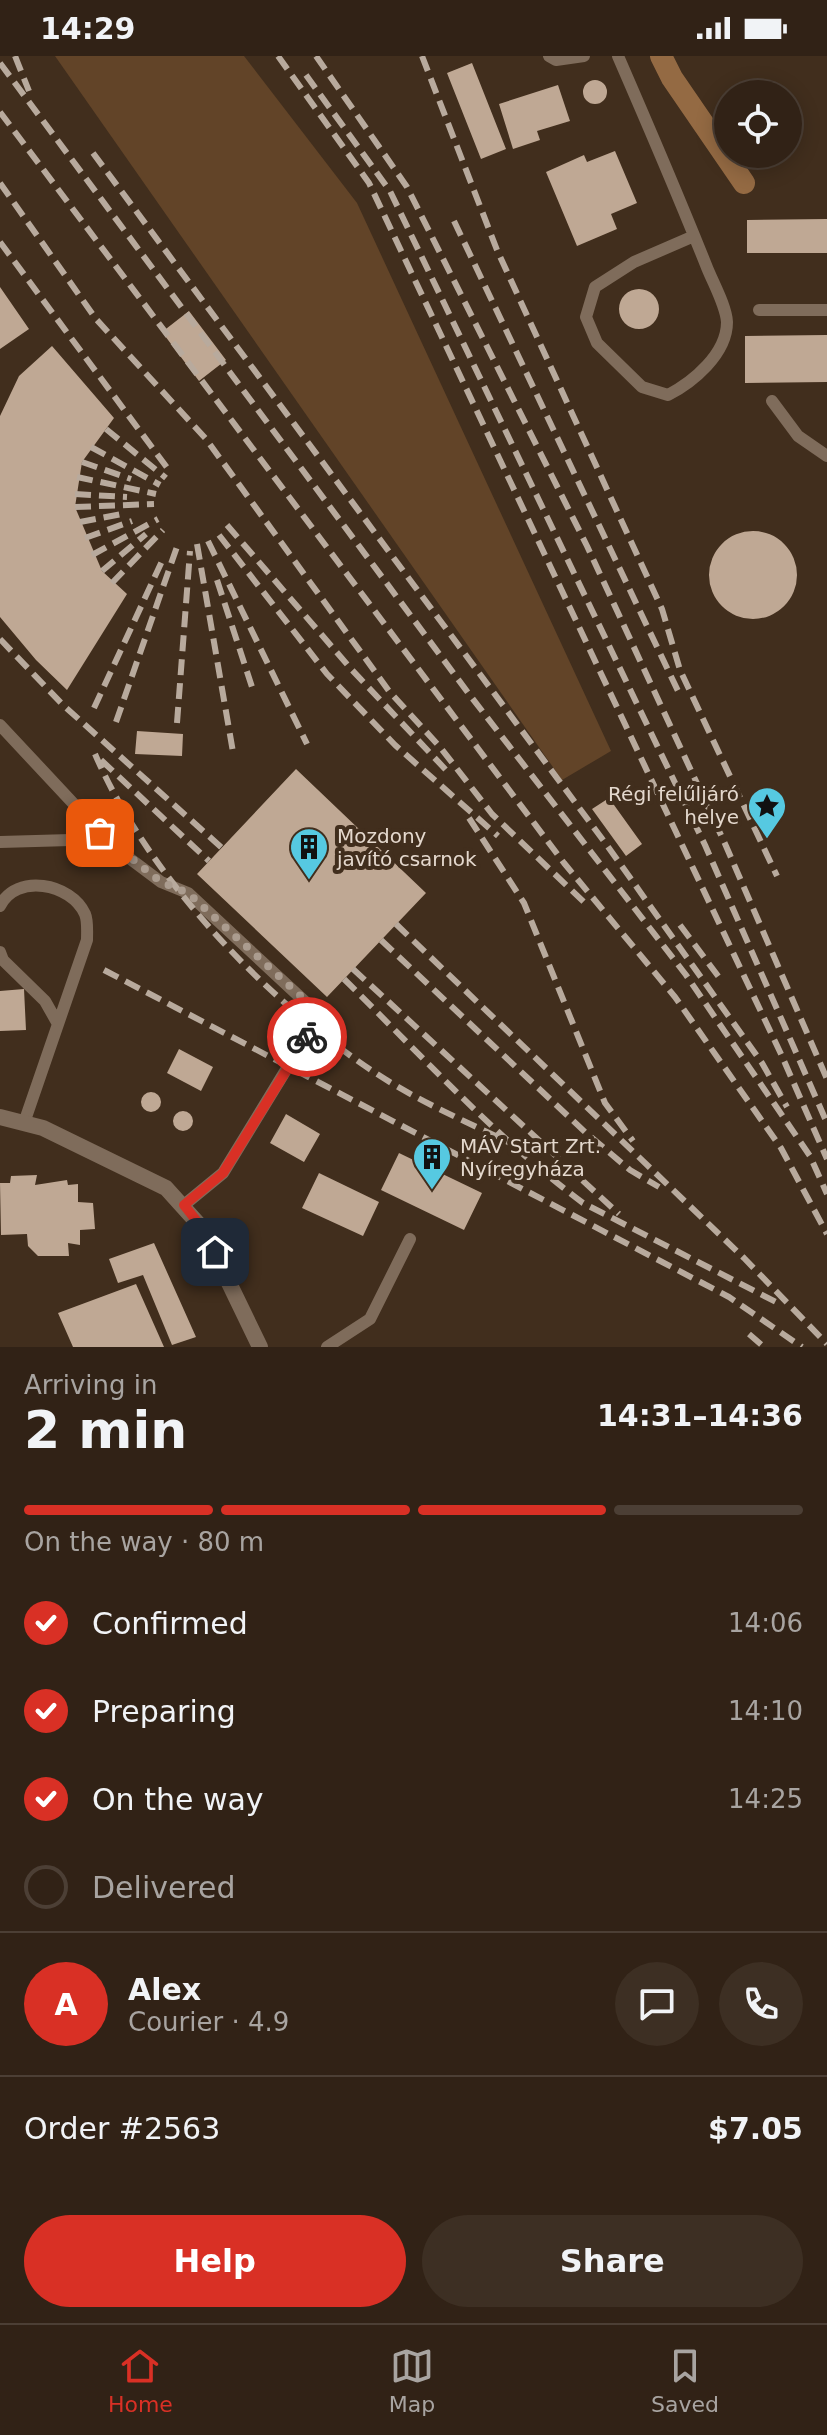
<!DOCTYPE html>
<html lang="en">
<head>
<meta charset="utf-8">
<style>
	body { margin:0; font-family:"DejaVu Sans",sans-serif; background:#3d2f23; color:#f1f3f6; height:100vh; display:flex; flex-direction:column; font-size:30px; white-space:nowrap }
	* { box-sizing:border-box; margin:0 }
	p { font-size:26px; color:#a8a4a1 }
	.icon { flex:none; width:44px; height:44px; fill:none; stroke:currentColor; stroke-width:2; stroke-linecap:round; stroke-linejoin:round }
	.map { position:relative; height:1291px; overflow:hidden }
	.sheet { display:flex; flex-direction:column; background:#312216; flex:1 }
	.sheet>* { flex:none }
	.buttons { position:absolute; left:714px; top:24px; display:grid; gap:16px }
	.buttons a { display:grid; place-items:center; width:88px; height:88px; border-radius:50%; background:#312216; box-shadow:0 4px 20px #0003,0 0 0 2px #4c3f35; font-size:40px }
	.pin { position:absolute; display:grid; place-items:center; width:68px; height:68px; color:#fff; margin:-34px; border-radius:16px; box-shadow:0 4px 12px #0006 }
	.courier { position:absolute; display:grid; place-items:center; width:80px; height:80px; margin:-40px; border:6px solid #d93025; border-radius:50%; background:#fff; color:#222; box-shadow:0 2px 10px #0007 }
	.head em { font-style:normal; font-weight:600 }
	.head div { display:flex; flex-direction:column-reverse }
	.head { display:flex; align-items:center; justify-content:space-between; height:136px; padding:0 24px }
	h1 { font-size:52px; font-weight:600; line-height:60px }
	.bar { display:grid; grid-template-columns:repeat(4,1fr); gap:12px 8px; align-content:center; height:96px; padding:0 24px }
	.bar i { height:10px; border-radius:6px; background:#4c3f35 }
	.bar .selected { background:#d93025 }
	.bar p { grid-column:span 4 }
	.line { display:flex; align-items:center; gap:20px; padding:0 24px; border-top:2px solid #4c3f35 }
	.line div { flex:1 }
	.round { display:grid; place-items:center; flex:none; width:84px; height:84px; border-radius:42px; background:#3d2f23 }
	ol { padding:0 24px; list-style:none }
	li { display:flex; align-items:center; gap:24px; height:88px }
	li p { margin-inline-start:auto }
	li .icon { padding:8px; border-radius:50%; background:#d93025; color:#fff; stroke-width:4 }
	li:last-child { color:#a8a4a1 }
	li i { width:44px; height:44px; border:4px solid #4c3f35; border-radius:50% }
	.action { display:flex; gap:16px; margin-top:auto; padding:16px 24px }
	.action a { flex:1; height:92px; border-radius:48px; background:#d93025; color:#fff; font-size:32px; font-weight:600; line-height:92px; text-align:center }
	.action a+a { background:#3d2f23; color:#f1f3f6 }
	.status { display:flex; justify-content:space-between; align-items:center; height:56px; padding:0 40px; background:#312216; direction:ltr }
	.status svg { height:22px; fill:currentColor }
	.dock { display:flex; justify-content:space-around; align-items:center; height:112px; border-top:2px solid #4c3f35; background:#312216; font-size:22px; color:#a8a4a1 }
	.dock a { display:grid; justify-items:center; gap:4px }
	.dock .selected { color:#d93025 }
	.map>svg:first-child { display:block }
	.green { fill:#624428 }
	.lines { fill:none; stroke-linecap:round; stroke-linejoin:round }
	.canal { stroke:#946a43; stroke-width:22 }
	.building { fill:#bfa894 }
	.service { stroke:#7f6c5b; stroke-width:12 }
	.minor { stroke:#7f6c5b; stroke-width:16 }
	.rail { stroke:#b8aa9d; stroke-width:6; stroke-dasharray:16 8; stroke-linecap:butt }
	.done { stroke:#ab9c8f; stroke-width:8; stroke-dasharray:0 14.4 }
	.route { stroke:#d93025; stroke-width:10 }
	.labels { text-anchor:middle; stroke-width:8; stroke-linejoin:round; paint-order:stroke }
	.poi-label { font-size:20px; fill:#e4d8cd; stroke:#412e1d; text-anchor:start }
</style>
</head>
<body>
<div class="status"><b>14:29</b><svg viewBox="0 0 49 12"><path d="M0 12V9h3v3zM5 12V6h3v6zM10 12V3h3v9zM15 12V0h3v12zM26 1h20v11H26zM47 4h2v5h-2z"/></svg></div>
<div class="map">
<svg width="827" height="1291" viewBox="0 0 827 1291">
	<rect width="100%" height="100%" fill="#412e1d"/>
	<path class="green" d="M55,0H244L357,147L611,695L562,724Z"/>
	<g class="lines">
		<path class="canal" d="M661,0L672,22L744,127"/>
	</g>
	<path class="building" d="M472,7L506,93L481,103L447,17Z
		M583 36a12 12 0 1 1 24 0a12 12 0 1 1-24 0Z
		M558,29L570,65L537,75L540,84L513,93L499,48Z
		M615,95L637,147L611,158L617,173L577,190L546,116L584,99L587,106Z
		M827,163V197H747V164Z
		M0,231L29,273L0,293Z
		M619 253a20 20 0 1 1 40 0a20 20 0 1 1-40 0Z
		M189,255L226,304L199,325L162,276Z
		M827,279V326L745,327V280Z
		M52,290L114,362L82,406L75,451L102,515L127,538L67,634L36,604L0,561V360L19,320Z
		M709 519a44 44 0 1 1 88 0a44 44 0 1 1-88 0Z
		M137,675L183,678L182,700L135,698Z
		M296,713L426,837L327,941L197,818Z
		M609,742L642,788L626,800L592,753Z
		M24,933L26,974L0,975V935Z
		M179,993L213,1011L201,1035L167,1017Z
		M141 1046a10 10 0 1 1 20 0a10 10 0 1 1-20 0Z
		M173 1065a10 10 0 1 1 20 0a10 10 0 1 1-20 0Z
		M286,1058L320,1078L304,1106L270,1087Z
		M399,1097L482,1137L464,1174L381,1134Z
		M319,1117L379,1146L363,1180L302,1152Z
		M37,1119L35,1129L67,1124L68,1129L78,1128V1146L93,1147L95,1173L80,1174V1189L68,1187L69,1200H38L28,1190L27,1178L1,1179L0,1127H10L11,1120Z
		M154,1187L196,1281L172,1289L143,1219L118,1227L109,1203Z
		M136,1228L164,1291H73L58,1257Z"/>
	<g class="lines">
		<path class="service" d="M549,0L556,4L584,0
			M618,0C648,69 678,139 706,209C712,225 726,249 727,266C727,298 693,326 668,339L642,331L597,287L586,261L595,231L634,206L694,180
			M759,254H827
			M772,345L798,380L827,400
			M0,669L113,790L161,826L188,837L315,955L314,968L223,1117L184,1149
			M0,786L106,783
			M0,850C16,817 71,827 85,858C88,865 87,876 87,884L24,1067
			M0,896L3,904L45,945L58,968
			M327,1291L370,1263L410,1183"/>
		<path class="minor" d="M0,1061L43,1072L166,1132L203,1173L260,1291"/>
		<path class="rail" d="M15,0L29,35
			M278,0L369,127L781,998L827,1103
			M316,0L407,131L587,490L726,790L827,1023
			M422,0L497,194L662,553L680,614L777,820
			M0,7L469,638L686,919L810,1100L827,1138
			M306,19L390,135L705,789L827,1067
			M0,56L564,807L675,941L781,1092L827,1178
			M93,97L606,788L762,1007L787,1051
			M0,127L96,263L206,383L389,635L440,691L492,758L588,850
			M454,165L678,635
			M0,186L171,417
			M106,373L166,422
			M91,391L160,429
			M82,406L131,423
			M77,421L156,438
			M75,438L127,441
			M75,451L154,448
			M80,466L127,457
			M227,469L352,614L446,714
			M219,479L327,618L395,689L498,780
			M85,482L132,465
			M208,485L307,688
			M197,488L233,696
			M92,499L158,463
			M102,515L146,478
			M217,524L253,634
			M112,527L163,474
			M0,583L63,649L222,792
			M94,652L163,503
			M116,666L179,485
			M177,667L190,495
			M95,698C148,821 266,945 377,1018C420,1046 467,1066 512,1088
			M101,704L209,805
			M469,762L524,847L605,1047L633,1085
			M396,868L744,1202L827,1288
			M680,869L721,924
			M381,884L585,1076L630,1114L659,1131
			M353,913L619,1158
			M104,914L729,1241L802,1291
			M344,923C421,999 496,1082 583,1147L778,1247
			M749,1278L764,1291"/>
	</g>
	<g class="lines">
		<path class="done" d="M100,777L161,826L188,837L305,944L315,955L314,968L307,981"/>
		<path class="route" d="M215,1196L203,1173L184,1149L223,1117L307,981"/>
	</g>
	<defs>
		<g id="sight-pin" transform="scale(2)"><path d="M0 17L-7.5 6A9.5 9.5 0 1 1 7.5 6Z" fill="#56c9e1" stroke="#412e1d"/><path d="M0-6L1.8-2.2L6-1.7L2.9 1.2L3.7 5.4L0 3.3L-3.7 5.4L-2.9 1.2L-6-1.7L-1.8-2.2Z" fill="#111"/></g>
		<g id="building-pin" transform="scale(2)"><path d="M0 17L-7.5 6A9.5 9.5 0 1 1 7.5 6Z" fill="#56c9e1" stroke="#412e1d"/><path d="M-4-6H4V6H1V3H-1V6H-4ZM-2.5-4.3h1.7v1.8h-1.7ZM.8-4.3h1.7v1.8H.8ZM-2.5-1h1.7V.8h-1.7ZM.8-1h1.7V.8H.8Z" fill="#111"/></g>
	</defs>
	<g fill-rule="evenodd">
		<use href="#sight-pin" x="767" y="750"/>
		<use href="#building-pin" x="309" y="791"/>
		<use href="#building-pin" x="432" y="1101"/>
	</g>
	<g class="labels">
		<g class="poi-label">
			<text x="739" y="745" text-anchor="end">Régi felűljáró<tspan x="739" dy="23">helye</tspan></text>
			<text x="337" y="787">Mozdony<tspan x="337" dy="23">javító csarnok</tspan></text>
			<text x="460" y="1097">MÁV Start Zrt.<tspan x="460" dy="23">Nyíregyháza</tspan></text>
		</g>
	</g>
</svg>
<div class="buttons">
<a><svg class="icon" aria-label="locate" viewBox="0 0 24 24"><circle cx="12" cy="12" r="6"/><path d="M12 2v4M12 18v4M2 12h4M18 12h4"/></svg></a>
</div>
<div class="pin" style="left:100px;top:777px;background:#ea580c"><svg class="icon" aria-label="bag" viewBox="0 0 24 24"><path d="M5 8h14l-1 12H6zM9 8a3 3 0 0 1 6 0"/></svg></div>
<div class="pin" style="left:215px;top:1196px;background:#1f2937"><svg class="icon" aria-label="home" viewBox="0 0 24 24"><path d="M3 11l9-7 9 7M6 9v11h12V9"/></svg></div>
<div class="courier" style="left:307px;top:981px"><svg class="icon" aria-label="bike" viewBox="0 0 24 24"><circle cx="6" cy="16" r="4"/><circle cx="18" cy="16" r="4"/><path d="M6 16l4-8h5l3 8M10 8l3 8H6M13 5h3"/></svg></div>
</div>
<section class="sheet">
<div class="head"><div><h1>2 min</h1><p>Arriving in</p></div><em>14:31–14:36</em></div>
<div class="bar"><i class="selected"></i><i class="selected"></i><i class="selected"></i><i></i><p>On the way · 80 m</p></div>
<ol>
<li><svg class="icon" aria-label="check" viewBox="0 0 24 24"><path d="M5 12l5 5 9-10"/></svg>Confirmed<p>14:06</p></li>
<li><svg class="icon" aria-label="check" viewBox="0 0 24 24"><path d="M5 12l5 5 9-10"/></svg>Preparing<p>14:10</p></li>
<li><svg class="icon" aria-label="check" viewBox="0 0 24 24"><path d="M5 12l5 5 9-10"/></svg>On the way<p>14:25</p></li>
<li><i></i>Delivered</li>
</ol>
<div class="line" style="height:144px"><b class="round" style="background:#d93025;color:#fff">A</b><div><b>Alex</b><p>Courier · 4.9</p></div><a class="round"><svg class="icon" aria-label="chat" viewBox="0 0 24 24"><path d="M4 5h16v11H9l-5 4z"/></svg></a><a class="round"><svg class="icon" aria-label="phone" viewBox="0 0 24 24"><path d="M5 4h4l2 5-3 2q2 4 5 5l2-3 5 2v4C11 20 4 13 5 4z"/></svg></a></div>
<div class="line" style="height:104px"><div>Order #2563</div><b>$7.05</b></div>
<div class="action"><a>Help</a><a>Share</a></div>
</section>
<nav class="dock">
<a class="selected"><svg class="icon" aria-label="home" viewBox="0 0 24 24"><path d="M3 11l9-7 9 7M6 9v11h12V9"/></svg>Home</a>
<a><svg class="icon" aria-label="map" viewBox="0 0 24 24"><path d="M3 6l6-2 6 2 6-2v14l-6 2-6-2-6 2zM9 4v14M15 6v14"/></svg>Map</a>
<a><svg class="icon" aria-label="saved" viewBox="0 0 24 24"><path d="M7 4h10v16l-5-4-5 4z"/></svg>Saved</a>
</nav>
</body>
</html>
